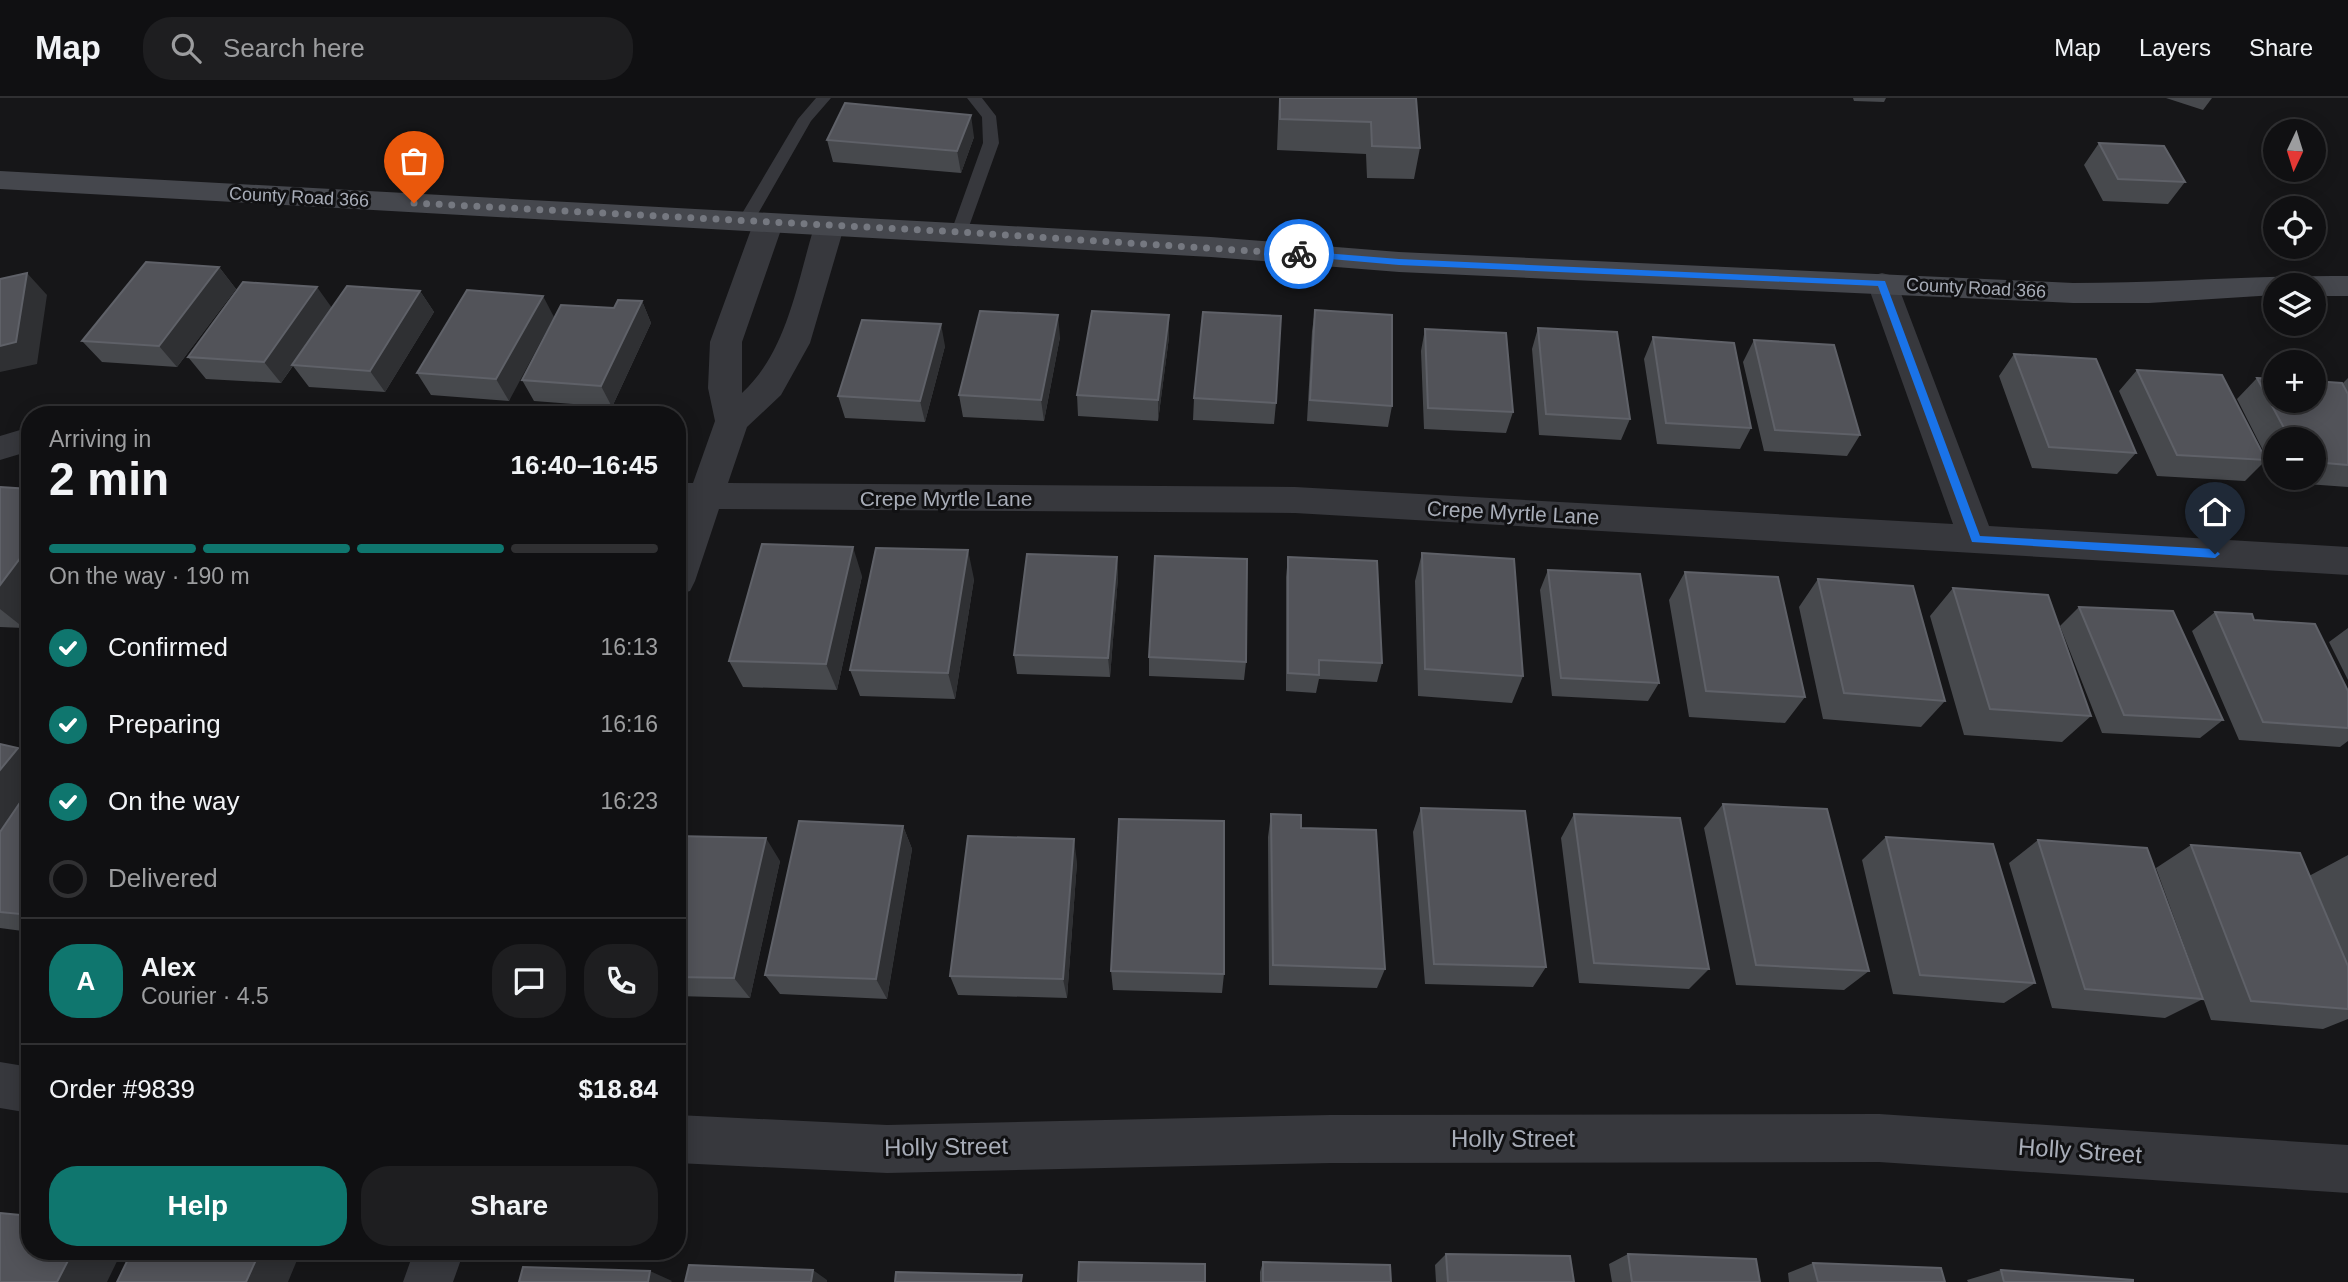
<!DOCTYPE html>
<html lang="en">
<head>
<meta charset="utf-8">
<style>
	body { margin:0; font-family:Helvetica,sans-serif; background:#1e1e20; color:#f1f3f6; height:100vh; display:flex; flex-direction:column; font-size:26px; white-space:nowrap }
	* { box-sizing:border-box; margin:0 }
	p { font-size:23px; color:#9c9d9f }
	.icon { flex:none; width:38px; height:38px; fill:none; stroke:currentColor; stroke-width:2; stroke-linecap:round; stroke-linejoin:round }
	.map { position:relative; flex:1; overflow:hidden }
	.sheet { position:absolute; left:21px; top:308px; width:665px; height:854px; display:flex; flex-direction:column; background:#101012; border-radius:28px; box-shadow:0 4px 18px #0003,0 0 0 2px #303032 }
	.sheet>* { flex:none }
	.needle { width:46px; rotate:184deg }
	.controls { position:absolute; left:2263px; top:21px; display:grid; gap:14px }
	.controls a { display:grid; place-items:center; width:63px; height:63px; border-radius:50%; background:#101012; box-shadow:0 4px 18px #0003,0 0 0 2px #303032; font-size:35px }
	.pin { position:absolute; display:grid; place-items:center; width:60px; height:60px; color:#fff; margin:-72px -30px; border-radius:50% 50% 50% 0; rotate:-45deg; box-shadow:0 0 7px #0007 }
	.pin .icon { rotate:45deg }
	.courier { position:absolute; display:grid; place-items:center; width:70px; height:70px; margin:-35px; border:5px solid #1a73e8; border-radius:50%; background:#fff; color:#222; box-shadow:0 2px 9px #0007 }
	.head em { font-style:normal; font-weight:700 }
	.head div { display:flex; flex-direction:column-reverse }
	.head { display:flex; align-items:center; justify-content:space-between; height:119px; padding:0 28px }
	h1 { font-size:46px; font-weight:700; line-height:52px }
	.bar { display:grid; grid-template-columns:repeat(4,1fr); gap:10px 7px; align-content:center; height:84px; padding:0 28px }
	.bar i { height:9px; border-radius:5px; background:#303032 }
	.bar .on { background:#0f766e }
	.bar p { grid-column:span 4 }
	.line { display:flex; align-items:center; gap:18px; padding:0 28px; border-top:2px solid #303032 }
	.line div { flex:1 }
	.round { display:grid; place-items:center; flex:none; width:74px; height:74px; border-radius:28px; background:#1e1e20 }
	ol { padding:0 28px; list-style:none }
	li { display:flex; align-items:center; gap:21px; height:77px }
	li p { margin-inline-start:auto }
	li .icon { padding:7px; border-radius:50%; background:#0f766e; color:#fff; stroke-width:4 }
	li:last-child { color:#9c9d9f }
	li i { width:38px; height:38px; border:4px solid #303032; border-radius:50% }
	.primary-button { display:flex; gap:14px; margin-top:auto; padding:14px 28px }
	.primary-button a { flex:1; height:80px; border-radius:28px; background:#0f766e; color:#fff; font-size:28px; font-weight:700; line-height:80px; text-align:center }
	.primary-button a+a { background:#1e1e20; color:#f1f3f6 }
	header { display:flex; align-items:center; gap:42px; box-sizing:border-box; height:98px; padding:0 35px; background:#101012; border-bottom:2px solid #303032 }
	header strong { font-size:33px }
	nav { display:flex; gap:38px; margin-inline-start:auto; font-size:24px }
	.search { width:490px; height:63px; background:#1e1e20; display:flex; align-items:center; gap:18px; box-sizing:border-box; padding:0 24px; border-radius:28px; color:#9c9d9f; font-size:26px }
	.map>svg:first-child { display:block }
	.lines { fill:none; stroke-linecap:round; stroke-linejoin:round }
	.lane { fill:#37383d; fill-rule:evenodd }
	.street { fill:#37383d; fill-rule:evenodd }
	.secondary { fill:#45474d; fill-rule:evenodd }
	.wall { fill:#47494d }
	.shaded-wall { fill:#2f3033 }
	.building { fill:#525359; stroke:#5f6168; stroke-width:2 }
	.route { fill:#1a73e8 }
	.done { stroke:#757880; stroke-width:7; stroke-dasharray:0 12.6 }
	.labels { text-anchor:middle; stroke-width:6; stroke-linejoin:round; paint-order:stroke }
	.far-street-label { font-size:18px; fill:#a8adb8; stroke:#111113 }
	.street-label { font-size:21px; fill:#a8adb8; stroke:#111113 }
	.near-street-label { font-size:24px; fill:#a8adb8; stroke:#111113 }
</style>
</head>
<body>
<header>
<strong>Map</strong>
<div class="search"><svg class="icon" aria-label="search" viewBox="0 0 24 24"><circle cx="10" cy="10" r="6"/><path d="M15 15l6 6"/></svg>Search here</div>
<nav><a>Map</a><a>Layers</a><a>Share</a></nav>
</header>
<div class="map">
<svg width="2348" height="1184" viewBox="0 0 2348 1184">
	<rect width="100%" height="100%" fill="#161618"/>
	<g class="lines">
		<path class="lane" d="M816,0H831L811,23L751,128H739L737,124L798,21Z
			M967,0H982L996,18L999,45L967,134L959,139L951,134L983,45L982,19Z"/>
		<path class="street" d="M768,117L778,119L783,126L742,244V295C787,254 797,185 814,129L819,122L829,120L839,122L844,129L810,245L781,297L747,329L728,385L1295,389L1953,426L1867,185L1871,178L1882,175L1893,178L1897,185L1989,428L2348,449V477L1295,415L719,411L695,483L690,493L677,497V431L684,411H677V385H693L715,323L708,290L710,244L753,126L758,119Z
			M30,329V353L0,362V338Z
			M0,964L30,969V1015L0,1010Z
			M1879,1016L2348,1047V1095L1879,1064L1331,1065L887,1075L677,1065V1017L887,1027L1331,1017Z
			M414,1153H464L453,1184H403Z"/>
		<path class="secondary" d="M0,73L1211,139L1399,154L2073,185C2165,185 2256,177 2348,178V198H2314V187H2275V197L2149,205H2073L1399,174L1211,159L0,91Z"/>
	</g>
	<path class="wall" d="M1279,0H1416L1420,50L1414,81L1367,80L1366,56L1277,52Z
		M1853,0H1886L1884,4L1854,3Z
		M2166,0H2212L2203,12Z
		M974,39L961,75L833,64L827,42Z
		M2099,45L2185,84L2168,106L2103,103L2084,67Z
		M219,169L236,191L177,269L102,264L82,243Z
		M420,193L434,214L385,294L309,289L293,268L281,285L206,281L188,259L331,210Z
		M543,198L509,303L431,297L417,275Z
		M642,203L651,225L612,309L534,303L522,282L614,210Z
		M1315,212L1392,308L1388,329L1307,323L1312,233Z
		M1169,217V239L1158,323L1078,318L1077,297Z
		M1538,230L1630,321L1621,342L1539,337L1532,251Z
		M1425,231L1513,314L1506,335L1424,331L1421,253Z
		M1060,239L1044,323L963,319L959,297Z
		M1653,239L1751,330L1740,351L1657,346L1644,261Z
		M1754,242L1860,337L1847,358L1764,353L1743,264Z
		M945,248L925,324L845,320L838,298Z
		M2014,256L2136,355L2117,376L2032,370L1999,278Z
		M2137,272L2266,362L2245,383L2157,378L2119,293Z
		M2257,280L2342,286L2348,280V389L2279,384L2277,380H2314V341H2275V376L2237,301Z
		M1194,300L1276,305L1274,326L1193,322Z
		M0,389L24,530L0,529Z
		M1422,455L1523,578L1512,605L1418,598L1415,483Z
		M1117,459L1118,479L1110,579L1017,576L1014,557Z
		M1288,459L1382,565L1377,584L1319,581L1316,595L1286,593V479Z
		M1548,472L1659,585L1648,603L1552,598L1540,492Z
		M1685,474L1805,599L1785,625L1689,619L1669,502Z
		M862,478L837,592L743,589L729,563Z
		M974,481L955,601L860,598L850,572Z
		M1818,481L1945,603L1921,629L1823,621L1799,509Z
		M1953,490L2091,618L2062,644L1964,637L1930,518Z
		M2079,509L2223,622L2200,640L2102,635L2060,528Z
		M2215,514L2254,522L2348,593V643L2340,649L2239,642L2192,533Z
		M2348,530V582L2329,544Z
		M1149,559L1246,564L1244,582L1149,578Z
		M18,650L30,657V834L0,830V814Z
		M1723,706L1869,873L1844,892L1736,887L1704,730Z
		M1421,710L1546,869L1533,889L1425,886L1413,734Z
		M1271,716L1301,730L1385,871L1377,890L1269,887L1268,739Z
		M1574,716L1709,871L1689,891L1579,885L1561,740Z
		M903,728L912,751L887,901L780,896L765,877Z
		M677,738L780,763L750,900L677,898Z
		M1886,739L2035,885L2004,905L1893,896L1862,762Z
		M2038,742L2203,901L2165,920L2052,910L2009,765Z
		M2191,747L2309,778L2348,757V921L2323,931L2211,922L2156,770Z
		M1077,764L1067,900L958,897L950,878Z
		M1111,873L1224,876L1222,895L1113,892Z
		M1446,1156L1574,1184H1436L1435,1167Z
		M1628,1156L1760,1184H1612L1609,1166Z
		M1263,1164L1391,1184H1260V1174Z
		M1813,1165L1945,1184H1789L1788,1175Z
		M2001,1172L2133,1184H1968L1967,1182Z"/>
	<path class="shaded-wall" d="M971,17L974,39L961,75L957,53Z
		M219,169L236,191L177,269L159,248Z
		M27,175L47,197L37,266L0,274V248Z
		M317,189L332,210L281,285L264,264Z
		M420,193L434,214L385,294L370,273Z
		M543,198L554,219L509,303L496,281Z
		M642,203L651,225L612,309L601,288Z
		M1058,217L1060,239L1044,323L1041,302Z
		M1169,217V239L1158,323V302Z
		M941,226L945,248L925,324L920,303Z
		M30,447V523L24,530L0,511V487Z
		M853,449L862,478L837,592L826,566Z
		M968,452L974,481L955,601L948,575Z
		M1117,459L1118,479L1110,579L1108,560Z
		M18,650L30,657V708L0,745V672Z
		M903,728L912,751L887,901L876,881Z
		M766,740L780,763L750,900L734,880Z
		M1074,741L1077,764L1067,900L1063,881Z
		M73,1153H122L107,1184H57Z
		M260,1153H294L300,1155L288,1184H246Z
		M813,1172L827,1182V1184H811Z
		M650,1173L672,1183L671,1184H648Z"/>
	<path class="building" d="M1280,0H1416L1420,50L1372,48L1371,24L1280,21Z
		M845,5L971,17L957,53L827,42Z
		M2099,45L2164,48L2185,84L2118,81Z
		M146,164L219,169L159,248L82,243Z
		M27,175L16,244L0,248V181Z
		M243,184L317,189L264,264L188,259Z
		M347,188L420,193L370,273L292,267Z
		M467,192L543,198L496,281L417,275Z
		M618,202L642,203L601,288L522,282L561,207L614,210Z
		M1315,212L1392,217V308L1310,302Z
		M980,213L1058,217L1041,302L959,297Z
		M1092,213L1169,217L1158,302L1077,297Z
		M1203,214L1281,218L1276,305L1194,300Z
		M862,222L941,226L920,303L838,298Z
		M1538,230L1617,234L1630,321L1546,316Z
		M1425,231L1506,235L1513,314L1428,310Z
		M1653,239L1734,245L1751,330L1666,325Z
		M1754,242L1834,247L1860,337L1775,332Z
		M2014,256L2096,261L2136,355L2049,349Z
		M2137,272L2222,277L2266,362L2177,357Z
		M2257,280L2275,281V303H2314V283L2342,285L2348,296V367L2314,364V341H2290Z
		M0,389L30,391V447L0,487Z
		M762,446L853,449L826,566L729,563Z
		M876,450L968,452L948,575L850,572Z
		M1422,455L1514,461L1523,578L1425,571Z
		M1027,456L1117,459L1108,560L1014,557Z
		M1155,458L1247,461L1246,564L1149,559Z
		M1288,459L1377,463L1382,565L1319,562V577L1288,575Z
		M1548,472L1640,476L1659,585L1561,580Z
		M1685,474L1778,479L1805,599L1706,593Z
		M1818,481L1913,488L1945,603L1844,595Z
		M1953,490L2048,497L2091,618L1990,611Z
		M2079,509L2173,513L2223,622L2124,617Z
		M2215,514L2252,516L2254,522L2315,526L2348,593V630L2263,624Z
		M0,646L18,650L0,672Z
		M30,690V817L0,814V734Z
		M1723,706L1827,711L1869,873L1756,867Z
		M1421,710L1525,713L1546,869L1434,866Z
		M1271,716L1301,717V730L1376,732L1385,871L1273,867Z
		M1574,716L1680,720L1709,871L1594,865Z
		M1119,721L1224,723V876L1111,873Z
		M799,723L903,728L876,881L765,877Z
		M677,738L766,740L734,880L677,879Z
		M968,738L1074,741L1063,881L950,878Z
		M1886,739L1993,746L2035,885L1920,877Z
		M2038,742L2147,750L2203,901L2085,891Z
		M2191,747L2300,755L2348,868V911L2251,903Z
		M0,1115L30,1118V1153H73L57,1184H0Z
		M132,1153H260L246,1184H117Z
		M1446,1156L1570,1158L1574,1184H1448Z
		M1628,1156L1756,1161L1760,1184H1632Z
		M1079,1164L1205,1166V1184H1078Z
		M1263,1164L1390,1167L1391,1184H1263Z
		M1813,1165L1941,1170L1945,1184H1818Z
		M689,1167L813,1172L811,1184H685Z
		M523,1169L650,1173L648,1184H519Z
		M2001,1172L2133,1182V1184H2004Z
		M896,1174L1022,1177L1021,1184H895Z"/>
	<path class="route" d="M1299,153L1399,161L1885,183L1980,438L2215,451L2220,456L2215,460L1972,444L1878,188L1399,167L1296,158V154Z"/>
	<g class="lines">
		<path class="done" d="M414,105L959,134L1299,156"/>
	</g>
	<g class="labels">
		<g class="far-street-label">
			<text transform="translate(299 99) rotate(3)" y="6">County Road 366</text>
			<text transform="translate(1976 190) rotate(3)" y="6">County Road 366</text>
		</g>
		<g class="street-label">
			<text x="946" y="408">Crepe Myrtle Lane</text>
			<text transform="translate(1513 415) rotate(3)" y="7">Crepe Myrtle Lane</text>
		</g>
		<g class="near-street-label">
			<text x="1513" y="1049">Holly Street</text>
			<text transform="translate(946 1049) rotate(-1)" y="8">Holly Street</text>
			<text transform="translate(2080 1053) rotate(4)" y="8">Holly Street</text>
		</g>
	</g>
</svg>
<div class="controls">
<a><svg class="needle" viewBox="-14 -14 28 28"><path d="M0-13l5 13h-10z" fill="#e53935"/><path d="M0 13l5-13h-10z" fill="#9c9d9f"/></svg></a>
<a><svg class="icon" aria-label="locate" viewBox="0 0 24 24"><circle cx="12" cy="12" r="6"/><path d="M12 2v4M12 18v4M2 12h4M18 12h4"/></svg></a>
<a><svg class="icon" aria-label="layers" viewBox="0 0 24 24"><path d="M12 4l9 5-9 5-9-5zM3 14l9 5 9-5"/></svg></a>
<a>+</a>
<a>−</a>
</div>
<div class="pin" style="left:414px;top:105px;background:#ea580c"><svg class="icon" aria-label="bag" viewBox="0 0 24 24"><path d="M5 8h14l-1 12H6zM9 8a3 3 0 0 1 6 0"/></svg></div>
<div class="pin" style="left:2215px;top:456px;background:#1f2937"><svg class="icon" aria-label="home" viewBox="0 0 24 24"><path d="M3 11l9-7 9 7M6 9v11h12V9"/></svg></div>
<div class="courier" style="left:1299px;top:156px"><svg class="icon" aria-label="bike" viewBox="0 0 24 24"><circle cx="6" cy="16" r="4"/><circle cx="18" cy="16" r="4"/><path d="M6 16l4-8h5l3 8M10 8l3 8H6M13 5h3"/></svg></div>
<section class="sheet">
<div class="head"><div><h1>2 min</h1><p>Arriving in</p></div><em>16:40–16:45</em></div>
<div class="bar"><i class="on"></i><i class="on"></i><i class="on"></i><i></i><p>On the way · 190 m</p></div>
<ol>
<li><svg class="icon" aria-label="check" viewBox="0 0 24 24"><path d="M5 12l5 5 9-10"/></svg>Confirmed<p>16:13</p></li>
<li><svg class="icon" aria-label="check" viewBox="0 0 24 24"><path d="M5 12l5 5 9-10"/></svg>Preparing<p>16:16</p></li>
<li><svg class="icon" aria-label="check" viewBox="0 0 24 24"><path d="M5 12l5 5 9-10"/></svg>On the way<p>16:23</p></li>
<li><i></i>Delivered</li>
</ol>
<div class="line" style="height:126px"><b class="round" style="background:#0f766e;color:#fff">A</b><div><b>Alex</b><p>Courier · 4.5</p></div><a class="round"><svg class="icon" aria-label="chat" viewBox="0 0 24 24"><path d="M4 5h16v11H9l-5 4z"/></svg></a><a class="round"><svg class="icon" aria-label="phone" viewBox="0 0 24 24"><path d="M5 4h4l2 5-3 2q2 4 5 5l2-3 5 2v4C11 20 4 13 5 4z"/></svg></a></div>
<div class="line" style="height:91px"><div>Order #9839</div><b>$18.84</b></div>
<div class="primary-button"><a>Help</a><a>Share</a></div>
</section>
</div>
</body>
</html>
